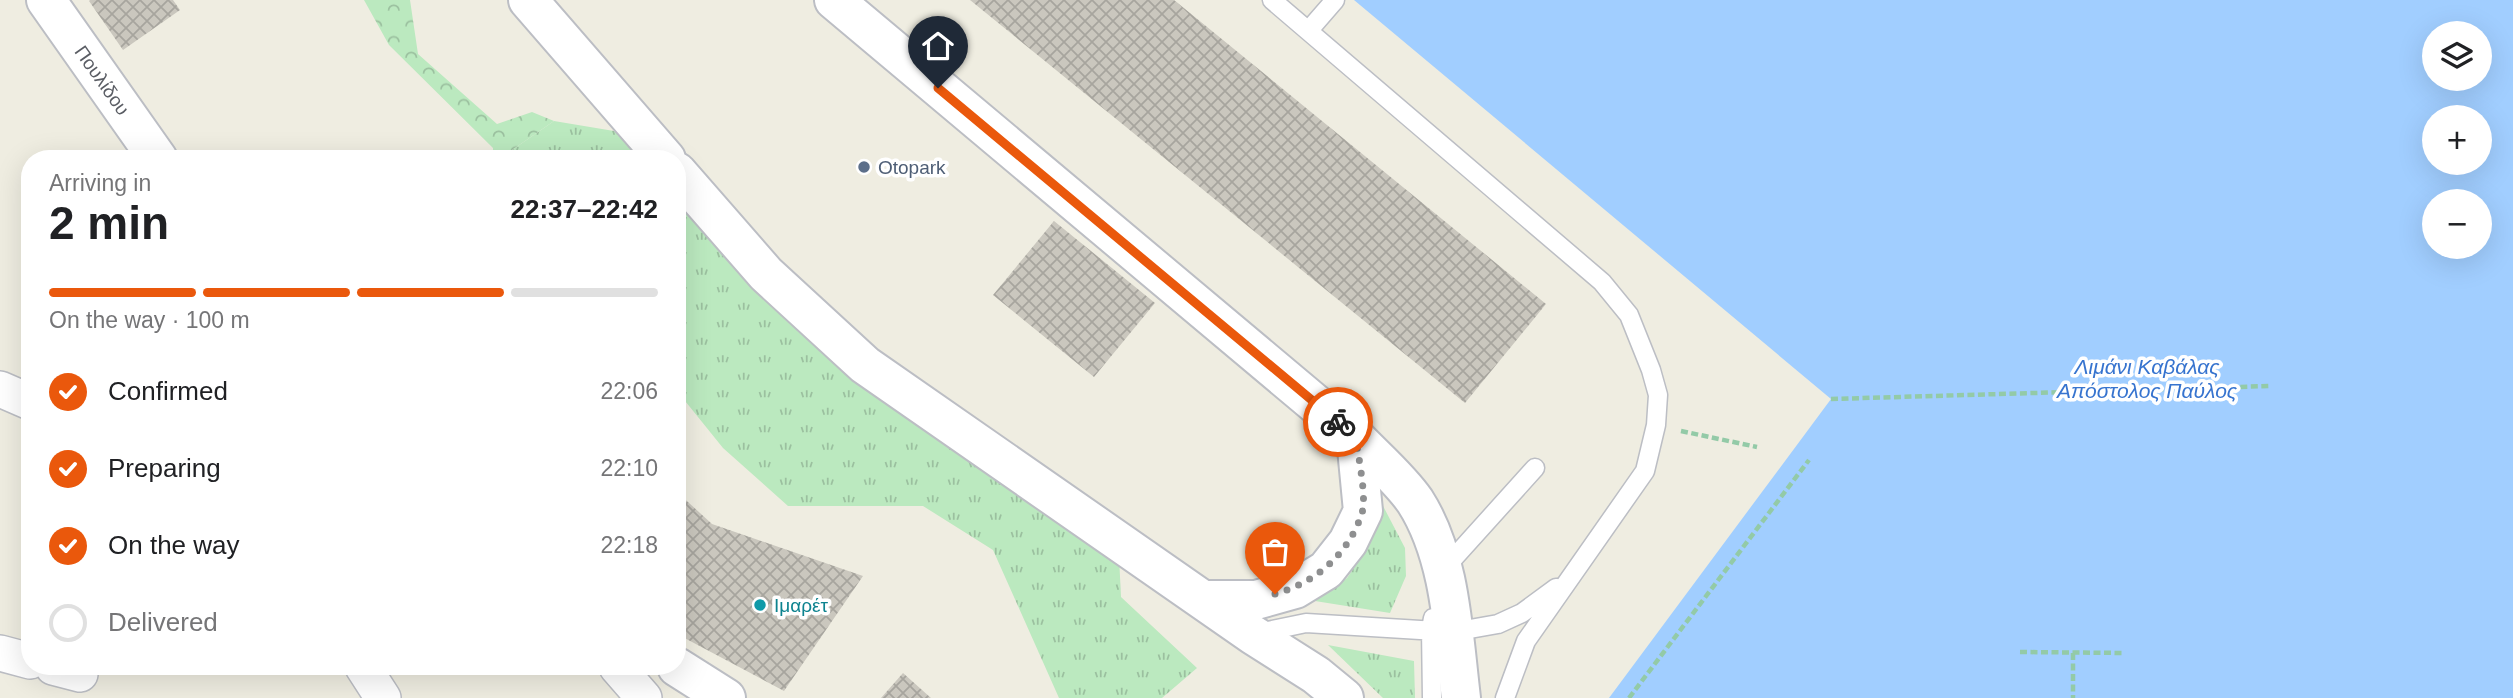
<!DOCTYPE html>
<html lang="en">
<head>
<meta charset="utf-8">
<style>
	body { margin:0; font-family:Helvetica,sans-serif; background:#f6f6f6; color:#202124; height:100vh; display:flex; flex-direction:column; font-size:26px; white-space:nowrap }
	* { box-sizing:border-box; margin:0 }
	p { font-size:23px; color:#757577 }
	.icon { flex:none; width:38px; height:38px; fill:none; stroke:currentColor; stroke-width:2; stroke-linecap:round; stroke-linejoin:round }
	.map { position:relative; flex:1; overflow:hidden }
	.side { position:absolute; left:21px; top:150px; width:665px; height:525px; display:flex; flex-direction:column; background:#fff; border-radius:28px; box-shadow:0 7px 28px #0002 }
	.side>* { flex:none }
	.controls { position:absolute; left:2422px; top:21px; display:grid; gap:14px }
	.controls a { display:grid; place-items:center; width:70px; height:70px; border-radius:50%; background:#fff; box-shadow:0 7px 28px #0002; font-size:35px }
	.pin { position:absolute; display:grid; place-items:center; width:60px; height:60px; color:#fff; margin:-72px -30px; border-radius:50% 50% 50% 0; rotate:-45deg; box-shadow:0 0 7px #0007 }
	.pin .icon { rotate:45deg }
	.courier { position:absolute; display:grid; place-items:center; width:70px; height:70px; margin:-35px; border:5px solid #ea580c; border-radius:50%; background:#fff; color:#222; box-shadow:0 2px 9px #0007 }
	.overview em { font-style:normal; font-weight:700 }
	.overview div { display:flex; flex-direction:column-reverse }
	.overview { display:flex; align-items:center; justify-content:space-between; height:119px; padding:0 28px }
	h1 { font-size:46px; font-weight:700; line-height:52px }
	.bar { display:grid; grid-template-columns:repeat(4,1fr); gap:10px 7px; align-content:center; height:84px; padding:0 28px }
	.bar i { height:9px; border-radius:5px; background:#e0e0e0 }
	.bar .active { background:#ea580c }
	.bar p { grid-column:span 4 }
	ol { padding:0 28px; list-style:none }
	li { display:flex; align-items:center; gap:21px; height:77px }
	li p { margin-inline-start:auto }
	li .icon { padding:7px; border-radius:50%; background:#ea580c; color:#fff; stroke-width:4 }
	li:last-child { color:#757577 }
	li i { width:38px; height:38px; border:4px solid #e0e0e0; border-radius:50% }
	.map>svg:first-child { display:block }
	.grass { fill:url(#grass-tufts) }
	.park { fill:url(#park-crowns) }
	.water { fill:#a1ceff; fill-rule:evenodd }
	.building { fill:url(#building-cross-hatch) }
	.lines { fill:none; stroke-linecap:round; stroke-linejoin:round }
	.service-casing { stroke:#bcbec4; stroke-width:21 }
	.minor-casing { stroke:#bcbec4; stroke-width:38 }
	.tertiary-casing { stroke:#bcbec4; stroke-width:42 }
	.path { stroke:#93caa7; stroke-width:4.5; stroke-dasharray:7 3.5; stroke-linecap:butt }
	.service { stroke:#fff; stroke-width:18 }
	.minor { stroke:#fff; stroke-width:35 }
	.tertiary { stroke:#fff; stroke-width:38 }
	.done { stroke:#8e8f90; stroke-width:7; stroke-dasharray:0 12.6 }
	.route { stroke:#ea580c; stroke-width:9 }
	.service-dot { fill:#5c6f8a; stroke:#fff; stroke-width:2.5 }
	.culture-dot { fill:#0f9aa8; stroke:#fff; stroke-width:2.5 }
	.labels { text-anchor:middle; stroke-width:7; stroke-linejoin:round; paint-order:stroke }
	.street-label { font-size:19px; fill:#5a5d64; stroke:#fff }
	.service-label { font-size:19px; fill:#4e5e75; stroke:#fff; text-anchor:start }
	.culture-label { font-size:19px; fill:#0d838f; stroke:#fff; text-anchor:start }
	.water-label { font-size:21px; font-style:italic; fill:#3774cf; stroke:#fff }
</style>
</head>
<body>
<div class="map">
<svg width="2513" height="698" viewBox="0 0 2513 698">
	<defs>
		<pattern id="grass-tufts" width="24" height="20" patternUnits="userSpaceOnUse" patternTransform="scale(1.75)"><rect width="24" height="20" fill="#bbe9bf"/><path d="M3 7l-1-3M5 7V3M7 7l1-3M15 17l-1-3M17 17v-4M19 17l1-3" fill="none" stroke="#9bc09f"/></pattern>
		<pattern id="park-crowns" width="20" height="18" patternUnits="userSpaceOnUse" patternTransform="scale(1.75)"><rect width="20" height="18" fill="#bbe9bf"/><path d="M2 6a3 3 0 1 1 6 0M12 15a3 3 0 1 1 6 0" fill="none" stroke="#9bc09f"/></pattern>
		<pattern id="building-cross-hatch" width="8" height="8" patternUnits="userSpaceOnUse" patternTransform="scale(1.75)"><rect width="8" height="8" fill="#cac7be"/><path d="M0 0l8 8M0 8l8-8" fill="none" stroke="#a7a59e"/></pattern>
	</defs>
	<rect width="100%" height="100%" fill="#efede1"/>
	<path class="grass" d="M554,121L626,133L646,159H499Z
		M677,198L731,264L853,378L1119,556L1121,597L1197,668L1162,698H1059L993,550L923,506H788L723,448L677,391Z
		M1382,504L1405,548L1406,576L1390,613L1315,601L1347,578L1362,556Z
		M1328,645L1414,661L1415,698H1383Z"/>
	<path class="park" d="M364,0H410L418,54L497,124L532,112L554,121L499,159H493V148L389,45Z"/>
	<path class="water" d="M1354,0H2513V698H1609L1831,399ZM2434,33H2480V79H2434ZM2434,117H2480V163H2434ZM2434,201H2480V247H2434Z"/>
	<path class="building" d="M90,0H173L180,10L123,50L89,1Z
		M970,0H1174L1546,304L1465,403Z
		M1054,221L1155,303L1094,377L993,295Z
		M677,492L712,524L863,576L784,691L677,634Z
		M903,673L931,698H881Z"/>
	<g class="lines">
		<g class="service-casing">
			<path id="service" d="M1272,0L1602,282L1629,315L1651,370L1658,395L1656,425L1645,471L1526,641L1505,698
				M1309,30L1335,0
				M1443,570L1535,468
				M1258,633L1306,623L1453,632L1498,624L1522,613L1556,588
				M1432,698L1431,629L1433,618"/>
		</g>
		<g class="minor-casing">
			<path id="minor" d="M0,389L30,402
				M0,653L30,661
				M53,667L80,674
				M363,667L383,698
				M617,667L644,698"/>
		</g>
		<g class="tertiary-casing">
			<g id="tertiary">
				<path id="s1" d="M46,0L158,159"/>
				<path d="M528,0L666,159"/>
				<path d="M834,0L1356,438C1375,458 1399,478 1415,501C1451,557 1453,633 1461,698"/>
				<path d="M677,172L766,274L865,365L1253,635L1316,675L1344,698"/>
				<path d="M1205,600H1256L1295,589L1326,570L1348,542L1363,511L1356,438"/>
				<path d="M677,667L726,698"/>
			</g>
		</g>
		<path class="path" d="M1831,399L2270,386
			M1681,431L1757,447
			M2020,652L2125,653
			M2073,653V698
			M1629,698L1809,460"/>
		<use href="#service" class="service"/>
		<use href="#minor" class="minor"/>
		<use href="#tertiary" class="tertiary"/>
	</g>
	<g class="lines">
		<path class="done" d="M1275,594C1315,583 1349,554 1362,513C1367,497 1358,456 1356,438L1338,422"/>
		<path class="route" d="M938,88L1338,422"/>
	</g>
	<circle class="service-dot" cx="864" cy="167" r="7"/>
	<circle class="culture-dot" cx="760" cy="605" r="7"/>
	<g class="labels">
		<g class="street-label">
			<text dy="7" stroke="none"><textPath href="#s1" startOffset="98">Πουλίδου</textPath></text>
		</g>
		<g class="service-label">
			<text x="878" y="174">Otopark</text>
		</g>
		<g class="culture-label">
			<text x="774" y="612">Ιμαρέτ</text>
		</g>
		<g class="water-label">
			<text x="2147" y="374">Λιμάνι Καβάλας<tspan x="2147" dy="24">Απόστολος Παύλος</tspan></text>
		</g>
	</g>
</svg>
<div class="controls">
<a><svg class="icon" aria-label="layers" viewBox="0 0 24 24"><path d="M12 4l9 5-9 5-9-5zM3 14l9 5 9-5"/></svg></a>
<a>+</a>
<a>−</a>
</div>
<div class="pin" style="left:1275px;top:594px;background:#ea580c"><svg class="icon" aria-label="bag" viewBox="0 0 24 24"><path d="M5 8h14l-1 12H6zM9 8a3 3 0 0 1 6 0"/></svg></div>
<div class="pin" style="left:938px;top:88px;background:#1f2937"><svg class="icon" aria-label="home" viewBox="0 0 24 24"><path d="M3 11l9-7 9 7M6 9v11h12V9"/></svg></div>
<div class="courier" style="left:1338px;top:422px"><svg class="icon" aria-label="bike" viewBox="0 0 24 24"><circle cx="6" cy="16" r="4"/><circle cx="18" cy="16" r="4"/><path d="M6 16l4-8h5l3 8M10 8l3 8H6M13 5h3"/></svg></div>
<section class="side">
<div class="overview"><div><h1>2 min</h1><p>Arriving in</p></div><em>22:37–22:42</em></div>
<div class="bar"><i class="active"></i><i class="active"></i><i class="active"></i><i></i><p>On the way · 100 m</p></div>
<ol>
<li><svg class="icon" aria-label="check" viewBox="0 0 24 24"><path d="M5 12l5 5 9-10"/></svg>Confirmed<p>22:06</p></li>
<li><svg class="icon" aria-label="check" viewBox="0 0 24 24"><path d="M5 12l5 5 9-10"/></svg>Preparing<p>22:10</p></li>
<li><svg class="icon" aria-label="check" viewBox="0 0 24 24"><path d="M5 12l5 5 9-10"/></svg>On the way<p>22:18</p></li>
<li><i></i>Delivered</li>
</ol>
</section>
</div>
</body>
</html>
